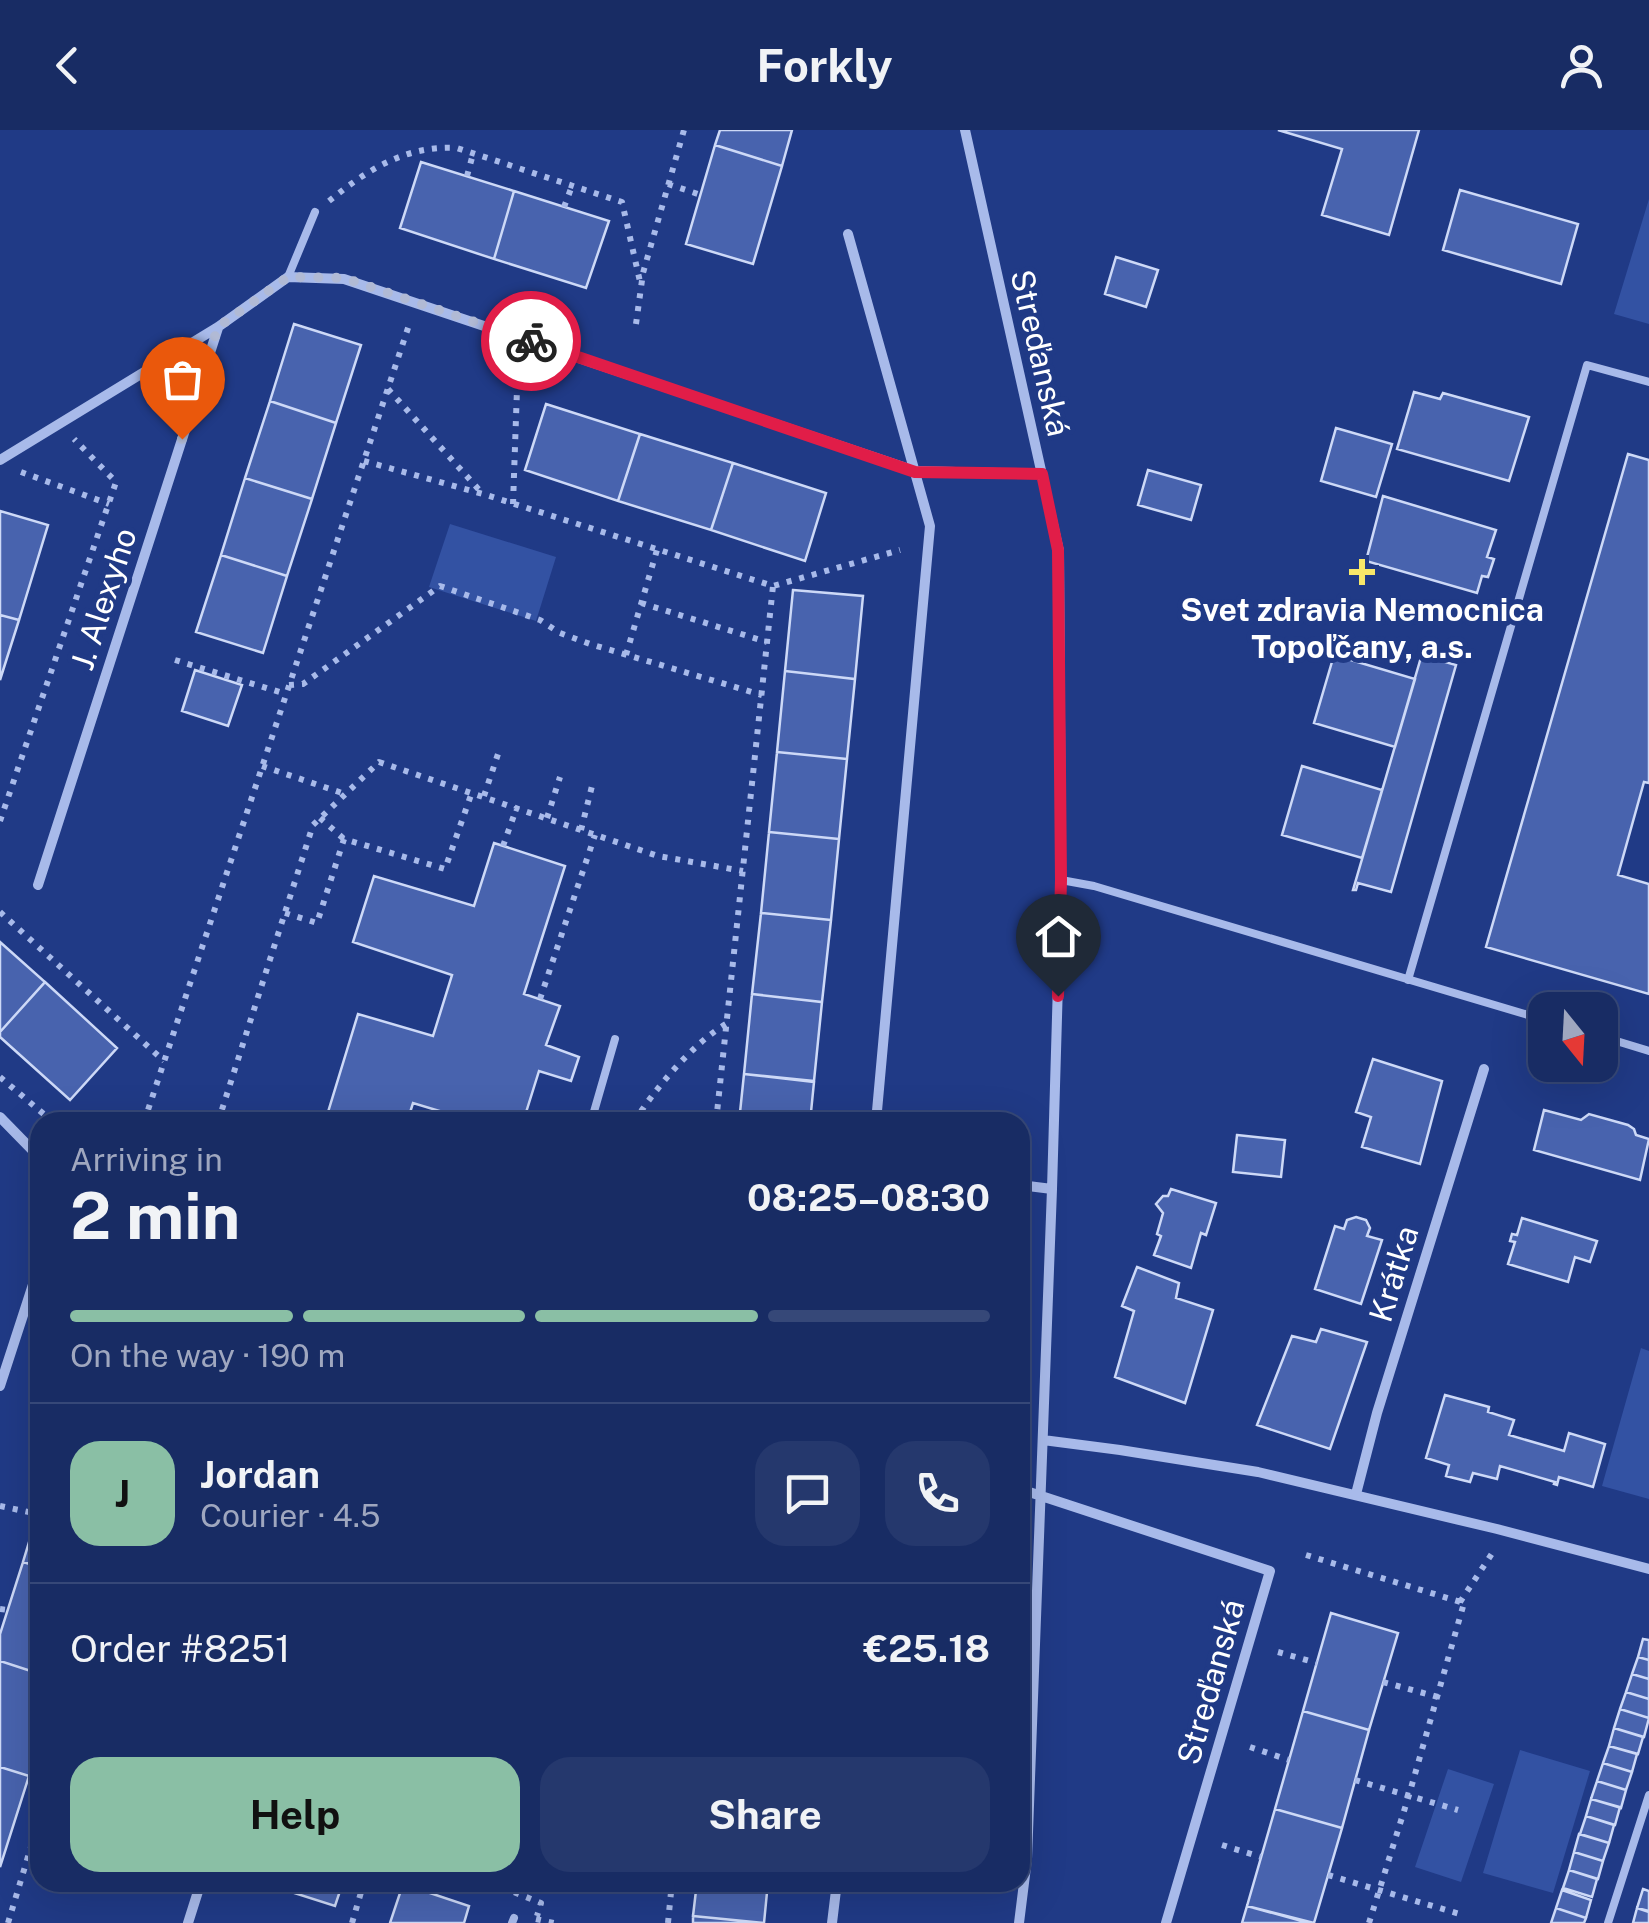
<!DOCTYPE html>
<html lang="en">
<head>
<meta charset="utf-8">
<style>
	body { margin:0; font-family:"Public Sans",sans-serif; background:#25386d; color:#f1f3f6; height:100vh; display:flex; flex-direction:column; font-size:38px; white-space:nowrap }
	* { box-sizing:border-box; margin:0 }
	p { font-size:32px; color:#9fa7bf }
	.icon { flex:none; width:55px; height:55px; fill:none; stroke:currentColor; stroke-width:2; stroke-linecap:round; stroke-linejoin:round }
	.map { position:relative; flex:1; overflow:hidden }
	.sheet { position:absolute; left:30px; top:982px; width:1000px; height:780px; display:flex; flex-direction:column; background:#182c64; border-radius:30px; box-shadow:0 10px 40px #0002,0 0 0 2px #364878 }
	.sheet>* { flex:none }
	.needle { width:65px; rotate:162deg }
	.buttons { position:absolute; left:1528px; top:862px; display:grid; gap:20px }
	.buttons a { display:grid; place-items:center; width:90px; height:90px; border-radius:20px; background:#182c64; box-shadow:0 10px 40px #0002,0 0 0 2px #364878; font-size:50px }
	.pin { position:absolute; display:grid; place-items:center; width:85px; height:85px; color:#fff; margin:-102px -42px; border-radius:50% 50% 50% 0; rotate:-45deg; box-shadow:0 0 10px #0007 }
	.pin .icon { rotate:45deg }
	.courier { position:absolute; display:grid; place-items:center; width:100px; height:100px; margin:-50px; border:8px solid #e11d48; border-radius:50%; background:#fff; color:#222; box-shadow:0 2px 12px #0007 }
	.summary em { font-style:normal; font-weight:700 }
	.summary div { display:flex; flex-direction:column-reverse }
	.summary { display:flex; align-items:center; justify-content:space-between; height:170px; padding:0 40px }
	h1 { font-size:65px; font-weight:700; line-height:75px }
	.bar { display:grid; grid-template-columns:repeat(4,1fr); gap:15px 10px; align-content:center; height:120px; padding:0 40px }
	.bar i { height:12px; border-radius:8px; background:#364878 }
	.bar .current { background:#8abfa5 }
	.bar p { grid-column:span 4 }
	.line { display:flex; align-items:center; gap:25px; padding:0 40px; border-top:2px solid #364878 }
	.line div { flex:1 }
	.round { display:grid; place-items:center; flex:none; width:105px; height:105px; border-radius:30px; background:#25386d }
	.primary-button { display:flex; gap:20px; margin-top:auto; padding:20px 40px }
	.primary-button a { flex:1; height:115px; border-radius:30px; background:#8abfa5; color:#111; font-size:40px; font-weight:700; line-height:115px; text-align:center }
	.primary-button a+a { background:#25386d; color:#f1f3f6 }
	header { display:flex; justify-content:space-between; align-items:center; height:130px; padding:0 40px; background:#182c64; font-size:45px; font-weight:700 }
	.map>svg:first-child { display:block }
	.green { fill:#3352a3 }
	.building { fill:#4863ae; stroke:#cdd9f7; stroke-width:2.5 }
	.lines { fill:none; stroke-linecap:round; stroke-linejoin:round }
	.path { stroke:#a8baea; stroke-width:6; stroke-dasharray:5 8; stroke-linecap:butt }
	.lane { stroke:#a8baea; stroke-width:8 }
	.street { stroke:#a8baea; stroke-width:10 }
	.done { stroke:#b1bad5; stroke-width:10; stroke-dasharray:0 18 }
	.route { stroke:#e11d48; stroke-width:12 }
	.poi-dot { fill:#f7e769; stroke:#203a86; stroke-width:4 }
	.labels { text-anchor:middle; stroke-width:10; stroke-linejoin:round; paint-order:stroke }
	.street-label { font-size:32px; fill:#fff; stroke:#203a86 }
	.poi-label { font-size:32px; font-weight:bold; fill:#fff; stroke:#203a86 }
</style>
</head>
<body>
<header><svg class="icon" aria-label="back" viewBox="0 0 24 24"><path d="M15 5l-7 7 7 7"/></svg>Forkly<svg class="icon" aria-label="person" viewBox="0 0 24 24"><circle cx="12" cy="8" r="4"/><path d="M4 21q1-7 8-7t8 7"/></svg></header>
<div class="map">
<svg width="1649" height="1793" viewBox="0 0 1649 1793">
	<rect width="100%" height="100%" fill="#203a86"/>
	<path class="green" d="M1649,69V194L1614,184Z
		M450,394L556,427L536,491L429,457Z
		M1641,1218L1649,1221V1369L1602,1356Z
		M1520,1620L1590,1641L1553,1763L1483,1743Z
		M1448,1639L1494,1654L1461,1752L1415,1737Z"/>
	<path class="building" d="M720,0H792L782,36L715,15Z
		M1278,0H1419L1389,105L1322,85L1342,19Z
		M715,15L782,36L753,134L686,114Z
		M421,32L514,61L494,129L400,98Z
		M1460,60L1578,94L1561,154L1443,120Z
		M514,61L609,91L586,158L494,129Z
		M1116,127L1158,140L1146,177L1105,164Z
		M294,194L361,215L336,293L270,271Z
		M1414,262L1440,269L1443,263L1529,287L1509,351L1397,319Z
		M270,271L336,293L312,369L245,348Z
		M546,274L640,304L618,371L525,340Z
		M1336,298L1392,314L1376,367L1321,351Z
		M640,304L733,333L711,400L618,371Z
		M1628,324L1649,330V653L1644,652L1618,745L1649,754V864L1486,817Z
		M733,333L826,363L805,431L711,400Z
		M1148,340L1201,355L1191,390L1138,375Z
		M245,348L312,369L287,446L221,425Z
		M1383,366L1496,400L1487,427L1494,429L1488,447L1482,446L1477,463L1366,431Z
		M0,381L48,395L19,490L0,485Z
		M221,425L287,446L263,523L196,502Z
		M793,460L863,466L855,549L785,541Z
		M0,485L19,490L0,550Z
		M1424,517L1427,518L1424,526L1456,535L1391,762L1358,753L1356,760H1353Z
		M1334,525L1415,549L1395,617L1314,593Z
		M195,540L242,555L228,596L182,581Z
		M785,541L855,549L847,629L777,622Z
		M777,622L847,629L839,709L769,702Z
		M1302,636L1382,660L1362,728L1282,705Z
		M769,702L839,709L831,790L761,783Z
		M494,713L565,736L524,864L560,876L546,915L579,927L571,951L539,941L523,992H476L413,973L407,992H325L358,884L433,906L452,845L353,812L374,746L474,776Z
		M761,783L831,790L822,872L752,864Z
		M0,812L45,852L0,902Z
		M45,852L117,918L70,970L0,907V902Z
		M752,864L822,872L814,951L744,944Z
		M1373,929L1442,951L1420,1034L1362,1017L1371,987L1356,982Z
		M744,944L814,952L810,992H739Z
		M1544,980L1581,990L1589,984L1628,995L1634,999L1636,1005L1649,1009L1640,1050L1534,1020Z
		M1237,1005L1285,1010L1281,1047L1233,1042Z
		M1171,1059L1216,1073L1206,1105L1201,1103L1191,1138L1154,1125L1161,1106L1157,1104L1163,1083L1156,1074L1163,1066H1168Z
		M1356,1087L1366,1090L1370,1098L1367,1106L1382,1110L1361,1174L1315,1159L1335,1096L1344,1099L1347,1090Z
		M1522,1088L1597,1111L1590,1132L1575,1127L1568,1152L1508,1134L1515,1112L1510,1111L1512,1104L1517,1105Z
		M1137,1137L1179,1153L1176,1168L1213,1180L1185,1273L1115,1247L1134,1181L1122,1176Z
		M1321,1199L1367,1212L1330,1319L1257,1295L1292,1206L1316,1212Z
		M1445,1265L1489,1277L1488,1282L1514,1290L1509,1305L1564,1321L1569,1303L1605,1314L1593,1357L1559,1347L1557,1355L1554,1354L1555,1352L1500,1336L1497,1349L1473,1343L1470,1352L1446,1346L1449,1335L1426,1328Z
		M40,1376V1437L23,1432Z
		M23,1432L40,1437V1544L0,1531V1504Z
		M1331,1483L1398,1503L1369,1600L1303,1581Z
		M1643,1509L1649,1510V1530L1638,1527Z
		M1638,1527L1649,1530V1549L1632,1544Z
		M0,1531L40,1544V1610L29,1646L0,1637Z
		M1632,1544L1649,1549V1569L1626,1562Z
		M1626,1562L1649,1569V1588L1620,1579Z
		M1620,1579L1649,1588L1644,1607L1614,1598Z
		M1303,1581L1369,1600L1342,1698L1275,1679Z
		M1614,1598L1643,1607L1638,1624L1609,1616Z
		M1609,1616L1637,1624L1632,1642L1603,1633Z
		M1603,1633L1632,1642L1626,1660L1597,1651Z
		M0,1637L29,1646L0,1737Z
		M1597,1651L1626,1660L1621,1678L1591,1669Z
		M1591,1669L1620,1677L1615,1695L1586,1686Z
		M1275,1679L1342,1698L1314,1793L1247,1776Z
		M1586,1686L1614,1695L1609,1713L1580,1704Z
		M1579,1704L1609,1713L1603,1731L1574,1722Z
		M1574,1722L1603,1731L1598,1749L1569,1740Z
		M1569,1740L1597,1749L1592,1767L1563,1758Z
		M270,1752H343L335,1776L269,1755Z
		M697,1752H768L764,1793L693,1786Z
		M403,1754L469,1776L464,1793H390Z
		M1643,1759L1649,1761V1781L1637,1778Z
		M1562,1760L1591,1770L1586,1788L1556,1778Z
		M1247,1776L1309,1793H1242Z
		M1556,1778L1586,1788L1584,1793H1551Z
		M1637,1778L1649,1782V1793H1633Z
		M693,1786L763,1793H693Z"/>
	<g class="lines">
		<path class="path" d="M467,46L473,24
			M668,54L701,65
			M329,71C367,40 406,15 457,18L622,72L641,156
			M564,77L572,56
			M636,194L643,143L684,0
			M388,259L482,363
			M364,331L483,364L773,456L900,420
			M21,342L109,374
			M513,374L517,259
			M641,473L767,512
			M626,525L657,420
			M175,530L286,564
			M289,555L303,554L440,456L540,490L560,503L590,514L762,565
			M262,636L345,664
			M484,666L498,624
			M320,688L344,709
			M547,688L560,647
			M0,691L116,352L74,309
			M581,700L592,656
			M503,716L517,677
			M0,782L164,931
			M285,783L317,793L344,709L445,739L472,662
			M540,869L595,705
			M0,947L53,992
			M144,992L410,192
			M218,992L313,695L379,632L658,726L743,741
			M440,992L442,982
			M634,992C654,960 693,913 726,894
			M716,992L773,456
			M0,1376L38,1384
			M1306,1425L1464,1473L1409,1665L1369,1793
			M1460,1472L1495,1419
			M0,1479L8,1480
			M1278,1522L1317,1533
			M1383,1552L1438,1567
			M1250,1617L1289,1630
			M1355,1650L1458,1680
			M1222,1715L1261,1727
			M1328,1745L1463,1785
			M514,1752L511,1761L541,1773L537,1786
			M536,1789L554,1793
			M8,1793L40,1687
			M352,1793L364,1752
			M668,1793L672,1752"/>
		<path class="lane" d="M288,147L315,82
			M1061,750L1094,756L1545,890
			M1408,850L1587,235L1649,252
			M1600,906L1649,921
			M591,992L615,909
			M512,1793L514,1788
			M1608,1793L1649,1665"/>
		<path class="street" d="M965,0L1059,421L1061,750L1052,1059L1027,1729L1019,1793
			M848,104L930,396L876,992
			M0,330L218,197L288,147L344,149L915,341L1042,344
			M38,755L218,198
			M0,987L40,1028
			M1020,1055L1052,1059
			M0,1256L40,1133
			M1043,1310L1120,1320L1258,1342L1497,1399L1649,1439
			M1020,1359L1270,1441L1166,1793
			M1356,1364L1377,1283L1484,939
			M188,1793L201,1752
			M832,1793L837,1752"/>
	</g>
	<g class="lines">
		<path class="done" d="M182,309L218,197L288,147L344,148L531,211"/>
		<path class="route" d="M531,211L915,342L1042,344L1058,420L1061,750L1058,866"/>
	</g>
	<path class="poi-dot" d="M1357 427h10v10h10v10h-10v10h-10v-10h-10v-10h10z"/>
	<g class="labels">
		<g class="street-label">
			<text transform="translate(1040 223) rotate(77)" y="11">Streďanská</text>
			<text transform="translate(104 469) rotate(-72)" y="11">J. Alexyho</text>
			<text transform="translate(1394 1144) rotate(-73)" y="11">Krátka</text>
			<text transform="translate(1211 1552) rotate(-74)" y="11">Streďanská</text>
		</g>
		<g class="poi-label">
			<text x="1362" y="491">Svet zdravia Nemocnica<tspan x="1362" dy="37">Topoľčany, a.s.</tspan></text>
		</g>
	</g>
</svg>
<div class="buttons">
<a><svg class="needle" viewBox="-14 -14 28 28"><path d="M0-13l5 13h-10z" fill="#e53935"/><path d="M0 13l5-13h-10z" fill="#9fa7bf"/></svg></a>
</div>
<div class="pin" style="left:182px;top:309px;background:#ea580c"><svg class="icon" aria-label="bag" viewBox="0 0 24 24"><path d="M5 8h14l-1 12H6zM9 8a3 3 0 0 1 6 0"/></svg></div>
<div class="pin" style="left:1058px;top:866px;background:#1f2937"><svg class="icon" aria-label="home" viewBox="0 0 24 24"><path d="M3 11l9-7 9 7M6 9v11h12V9"/></svg></div>
<div class="courier" style="left:531px;top:211px"><svg class="icon" aria-label="bike" viewBox="0 0 24 24"><circle cx="6" cy="16" r="4"/><circle cx="18" cy="16" r="4"/><path d="M6 16l4-8h5l3 8M10 8l3 8H6M13 5h3"/></svg></div>
<section class="sheet">
<div class="summary"><div><h1>2 min</h1><p>Arriving in</p></div><em>08:25–08:30</em></div>
<div class="bar"><i class="current"></i><i class="current"></i><i class="current"></i><i></i><p>On the way · 190 m</p></div>
<div class="line" style="height:180px"><b class="round" style="background:#8abfa5;color:#111">J</b><div><b>Jordan</b><p>Courier · 4.5</p></div><a class="round"><svg class="icon" aria-label="chat" viewBox="0 0 24 24"><path d="M4 5h16v11H9l-5 4z"/></svg></a><a class="round"><svg class="icon" aria-label="phone" viewBox="0 0 24 24"><path d="M5 4h4l2 5-3 2q2 4 5 5l2-3 5 2v4C11 20 4 13 5 4z"/></svg></a></div>
<div class="line" style="height:130px"><div>Order #8251</div><b>€25.18</b></div>
<div class="primary-button"><a>Help</a><a>Share</a></div>
</section>
</div>
</body>
</html>
